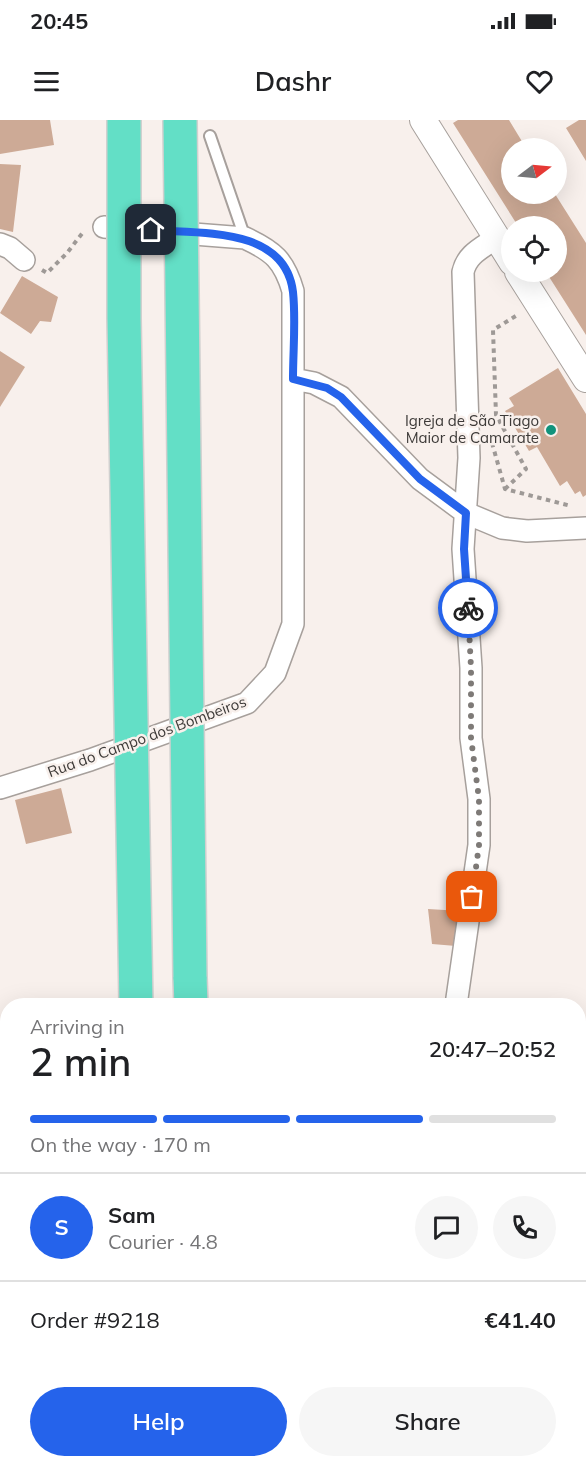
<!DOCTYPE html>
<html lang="en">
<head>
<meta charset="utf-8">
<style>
	body { margin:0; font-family:Mulish,sans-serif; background:#f6f6f6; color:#202124; height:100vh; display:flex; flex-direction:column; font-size:22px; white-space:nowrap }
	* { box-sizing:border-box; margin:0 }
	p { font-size:20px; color:#757577 }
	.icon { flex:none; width:33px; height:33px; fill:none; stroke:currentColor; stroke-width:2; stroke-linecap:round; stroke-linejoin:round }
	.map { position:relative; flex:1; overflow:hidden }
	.drawer { position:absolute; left:0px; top:878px; width:586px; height:470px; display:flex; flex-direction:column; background:#fff; border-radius:24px 24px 0 0; box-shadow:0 6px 24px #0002 }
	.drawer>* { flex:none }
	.needle { width:39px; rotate:74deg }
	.tools { position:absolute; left:501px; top:18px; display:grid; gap:12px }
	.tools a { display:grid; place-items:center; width:66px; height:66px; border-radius:50%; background:#fff; box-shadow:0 6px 24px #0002; font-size:30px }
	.pin { position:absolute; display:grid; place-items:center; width:51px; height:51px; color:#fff; margin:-26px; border-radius:12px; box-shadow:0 3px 9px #0006 }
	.courier { position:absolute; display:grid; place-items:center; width:60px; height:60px; margin:-30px; border:4px solid #2563eb; border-radius:50%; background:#fff; color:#222; box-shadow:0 2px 8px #0007 }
	.headline em { font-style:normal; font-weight:600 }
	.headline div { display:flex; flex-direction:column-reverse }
	.headline { display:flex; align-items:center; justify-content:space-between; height:102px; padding:0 30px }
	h1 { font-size:39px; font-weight:600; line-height:45px }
	.bar { display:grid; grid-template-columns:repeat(4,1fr); gap:9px 6px; align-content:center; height:72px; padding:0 30px }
	.bar i { height:8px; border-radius:4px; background:#e0e0e0 }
	.bar .active { background:#2563eb }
	.bar p { grid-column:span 4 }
	.line { display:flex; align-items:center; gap:15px; padding:0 30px; border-top:2px solid #e0e0e0 }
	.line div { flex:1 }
	.round { display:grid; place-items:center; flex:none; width:63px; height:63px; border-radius:32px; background:#f6f6f6 }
	.cta { display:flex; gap:12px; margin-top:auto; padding:12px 30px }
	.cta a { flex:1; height:69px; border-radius:36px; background:#2563eb; color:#fff; font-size:24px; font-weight:600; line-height:69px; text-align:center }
	.cta a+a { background:#f6f6f6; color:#202124 }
	.status { display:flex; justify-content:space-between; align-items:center; height:42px; padding:0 30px; background:#fff; direction:ltr }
	.status svg { height:16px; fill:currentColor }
	header { display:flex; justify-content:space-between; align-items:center; height:78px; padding:0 30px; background:#fff; font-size:27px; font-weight:600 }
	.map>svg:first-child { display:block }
	.built { fill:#f1e3da }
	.green { fill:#f0cbb7 }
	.building { fill:#cdaa96 }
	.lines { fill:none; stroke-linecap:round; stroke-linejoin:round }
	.service-casing { stroke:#a7a09c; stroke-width:14 }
	.minor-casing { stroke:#a7a09c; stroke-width:24 }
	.tertiary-casing { stroke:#a7a09c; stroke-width:28 }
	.trunk-casing { stroke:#d0d0cf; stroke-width:36 }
	.path { stroke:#9e9996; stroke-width:4; stroke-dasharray:4.5 4.5; stroke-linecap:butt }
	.service { stroke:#fff; stroke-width:10 }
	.minor { stroke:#fff; stroke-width:21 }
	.tertiary { stroke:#fff; stroke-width:26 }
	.trunk { stroke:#63dfc6; stroke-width:33 }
	.trunk-bridge-casing { stroke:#d0d0cf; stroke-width:36; stroke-linecap:butt }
	.trunk-bridge { stroke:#63dfc6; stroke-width:33 }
	.done { stroke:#7e7a77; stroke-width:6; stroke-dasharray:0 10.8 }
	.route { stroke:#2563eb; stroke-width:8 }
	.poi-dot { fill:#11937c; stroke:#f8f0ec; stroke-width:2 }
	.labels { text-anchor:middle; stroke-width:5; stroke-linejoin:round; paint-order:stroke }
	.poi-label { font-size:15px; fill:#3d3a38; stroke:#f8f0ec; text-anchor:end }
	.street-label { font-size:15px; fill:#3d3a38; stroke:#f8f0ec }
</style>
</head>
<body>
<div class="status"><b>20:45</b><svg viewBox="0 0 49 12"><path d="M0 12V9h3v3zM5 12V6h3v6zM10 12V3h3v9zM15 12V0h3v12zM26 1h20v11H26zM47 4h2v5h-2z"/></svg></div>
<header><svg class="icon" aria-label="menu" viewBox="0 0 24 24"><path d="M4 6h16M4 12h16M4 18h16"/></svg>Dashr<svg class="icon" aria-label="heart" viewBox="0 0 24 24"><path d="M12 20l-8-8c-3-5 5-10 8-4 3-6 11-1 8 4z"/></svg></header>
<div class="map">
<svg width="586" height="1346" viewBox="0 0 586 1346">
	<rect width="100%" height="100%" fill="#f8f0ec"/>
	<path class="built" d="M0,913L8,917L7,956L2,1008L8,1016V1340H78V1346H0Z"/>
	<path class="green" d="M0,1079L8,1086V1340H49V1346H0Z"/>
	<path class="building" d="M0,0H50L54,25L0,34Z
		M458,0H509L526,28H512V74H555L586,123V215L546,152H556V106H518L453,3Z
		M579,0H586V41L566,8Z
		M0,44L21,45L13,112L0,109Z
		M22,156L58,177L51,202L40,201L31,214L0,193Z
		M0,231L25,247L0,287Z
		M558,248L586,294V375L583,377L580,371L575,374L567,361L560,366L537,327L529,331L505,291L514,286L509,278Z
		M61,668L72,713L26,724L15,680Z
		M428,789L461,791L456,826L432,824Z"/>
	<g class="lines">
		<g class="service-casing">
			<path id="service" d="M210,16L245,118
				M0,1053L8,1059
				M61,1346L62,1340
				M316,1346L317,1340"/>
		</g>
		<g class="minor-casing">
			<path id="minor" d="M0,124L10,128L24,140
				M293,259L314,263L341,277L420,359L466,393L502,408L527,411L586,408
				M0,668L90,640L247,583L275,553L293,504V171C284,140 273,131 245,118L104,107
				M456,885L479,725V679L471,618V548L463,429L469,338L463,152C467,134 482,128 496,118
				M579,1205L586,1206"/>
		</g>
		<g class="tertiary-casing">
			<path id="tertiary" d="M423,0L512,142
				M518,152L586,259"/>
		</g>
		<g class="trunk-casing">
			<path id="trunk" d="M190,857L191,885
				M114,1346L115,1340
				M174,1346L175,1340"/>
		</g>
		<path class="path" d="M42,150L47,153L67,133L84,111
			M492,323L505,369L571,386
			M505,369L526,349L496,295L493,210L519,194"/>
		<use href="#service" class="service"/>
		<use href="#minor" class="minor"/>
		<use href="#tertiary" class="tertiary"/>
		<use href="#trunk" class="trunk"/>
		<g class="trunk-bridge-casing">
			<path id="trunk-bridge" d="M124,0V198L136,885
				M180,0L190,857"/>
		</g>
		<use href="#trunk-bridge" class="trunk-bridge"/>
	</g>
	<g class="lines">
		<path class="done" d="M468,488L471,548V618L479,679V725L472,777"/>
		<path class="route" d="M151,110C200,114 285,106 293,172C296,200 293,230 293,259L327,268L341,277L420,359L466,393L464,429L468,488"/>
	</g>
	<circle class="poi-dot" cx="551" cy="310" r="6"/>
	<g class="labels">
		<g class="poi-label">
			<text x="539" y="306">Igreja de São Tiago<tspan x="539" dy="17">Maior de Camarate</tspan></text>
		</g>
		<g class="street-label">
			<text transform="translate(147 617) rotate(-20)" y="5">Rua do Campo dos Bombeiros</text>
		</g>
	</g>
</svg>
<div class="tools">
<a><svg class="needle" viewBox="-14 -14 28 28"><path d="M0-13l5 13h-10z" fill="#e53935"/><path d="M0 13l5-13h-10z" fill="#757577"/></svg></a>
<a><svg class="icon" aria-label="locate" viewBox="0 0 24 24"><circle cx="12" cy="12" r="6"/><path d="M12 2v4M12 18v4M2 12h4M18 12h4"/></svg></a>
</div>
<div class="pin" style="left:472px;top:777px;background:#ea580c"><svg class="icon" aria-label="bag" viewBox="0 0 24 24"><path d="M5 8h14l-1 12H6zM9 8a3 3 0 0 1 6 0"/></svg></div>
<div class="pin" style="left:151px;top:110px;background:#1f2937"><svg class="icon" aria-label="home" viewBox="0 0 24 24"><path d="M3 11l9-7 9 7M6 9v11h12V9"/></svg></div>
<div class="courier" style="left:468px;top:488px"><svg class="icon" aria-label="bike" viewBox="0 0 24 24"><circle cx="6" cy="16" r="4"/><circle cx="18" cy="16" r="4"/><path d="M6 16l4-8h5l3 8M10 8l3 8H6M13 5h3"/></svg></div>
<section class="drawer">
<div class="headline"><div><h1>2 min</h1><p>Arriving in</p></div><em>20:47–20:52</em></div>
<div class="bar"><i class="active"></i><i class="active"></i><i class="active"></i><i></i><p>On the way · 170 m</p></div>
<div class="line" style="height:108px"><b class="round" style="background:#2563eb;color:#fff">S</b><div><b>Sam</b><p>Courier · 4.8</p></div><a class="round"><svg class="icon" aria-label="chat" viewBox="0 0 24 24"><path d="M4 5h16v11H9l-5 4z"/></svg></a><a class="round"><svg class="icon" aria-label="phone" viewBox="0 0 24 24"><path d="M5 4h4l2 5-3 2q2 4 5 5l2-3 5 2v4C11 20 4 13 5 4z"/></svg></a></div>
<div class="line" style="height:78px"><div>Order #9218</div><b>€41.40</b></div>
<div class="cta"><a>Help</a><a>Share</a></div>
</section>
</div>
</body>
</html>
